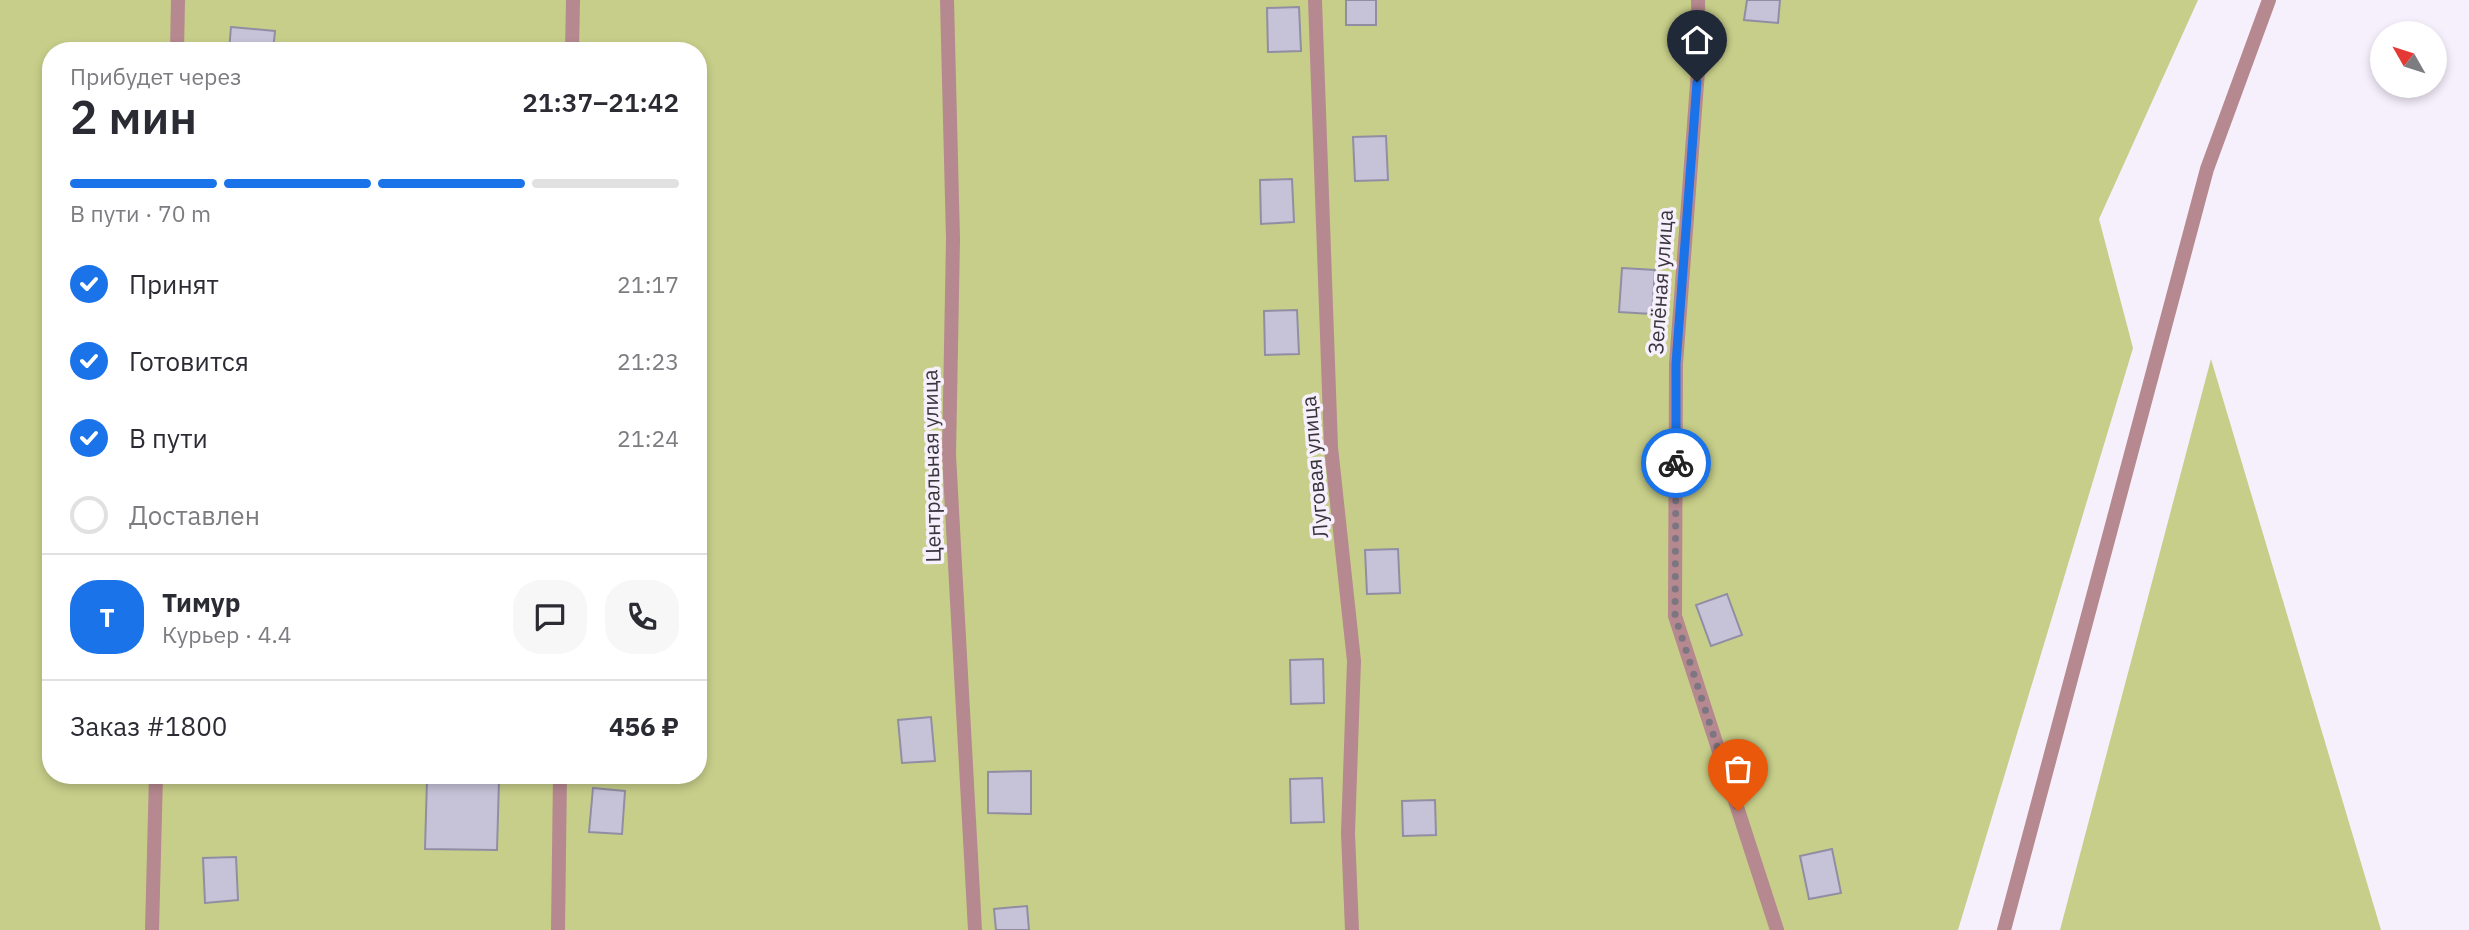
<!DOCTYPE html>
<html lang="ru">
<head>
<meta charset="utf-8">
<style>
	body { margin:0; font-family:"IBM Plex Sans",sans-serif; background:#f7f7f7; color:#2b2b33; height:100vh; display:flex; flex-direction:column; font-size:26px; white-space:nowrap }
	* { box-sizing:border-box; margin:0 }
	p { font-size:23px; color:#7c7c81 }
	.icon { flex:none; width:38px; height:38px; fill:none; stroke:currentColor; stroke-width:2; stroke-linecap:round; stroke-linejoin:round }
	.map { position:relative; flex:1; overflow:hidden }
	.side { position:absolute; left:42px; top:42px; width:665px; height:742px; display:flex; flex-direction:column; background:#fff; border-radius:28px; box-shadow:0 4px 10px #0003 }
	.side>* { flex:none }
	.needle { width:46px; rotate:309deg }
	.tools { position:absolute; left:2370px; top:21px; display:grid; gap:14px }
	.tools a { display:grid; place-items:center; width:77px; height:77px; border-radius:50%; background:#fff; box-shadow:0 4px 10px #0003; font-size:35px }
	.pin { position:absolute; display:grid; place-items:center; width:60px; height:60px; color:#fff; margin:-72px -30px; border-radius:50% 50% 50% 0; rotate:-45deg; box-shadow:0 0 7px #0007 }
	.pin .icon { rotate:45deg }
	.courier { position:absolute; display:grid; place-items:center; width:70px; height:70px; margin:-35px; border:5px solid #1a73e8; border-radius:50%; background:#fff; color:#222; box-shadow:0 2px 9px #0007 }
	.head em { font-style:normal; font-weight:600 }
	.head div { display:flex; flex-direction:column-reverse }
	.head { display:flex; align-items:center; justify-content:space-between; height:119px; padding:0 28px }
	h1 { font-size:46px; font-weight:600; line-height:52px }
	.bar { display:grid; grid-template-columns:repeat(4,1fr); gap:10px 7px; align-content:center; height:84px; padding:0 28px }
	.bar i { height:9px; border-radius:5px; background:#e1e1e2 }
	.bar .active { background:#1a73e8 }
	.bar p { grid-column:span 4 }
	.line { display:flex; align-items:center; gap:18px; padding:0 28px; border-top:2px solid #e1e1e2 }
	.line div { flex:1 }
	.round { display:grid; place-items:center; flex:none; width:74px; height:74px; border-radius:28px; background:#f7f7f7 }
	ol { padding:0 28px; list-style:none }
	li { display:flex; align-items:center; gap:21px; height:77px }
	li p { margin-inline-start:auto }
	li .icon { padding:7px; border-radius:50%; background:#1a73e8; color:#fff; stroke-width:4 }
	li:last-child { color:#7c7c81 }
	li i { width:38px; height:38px; border:4px solid #e1e1e2; border-radius:50% }
	.map>svg:first-child { display:block }
	.green { fill:#c7ce89; fill-rule:evenodd }
	.building { fill:#c6c3d9; stroke:#918ea4; stroke-width:2 }
	.lines { fill:none; stroke-linecap:round; stroke-linejoin:round }
	.street { stroke:#b6888f; stroke-width:14 }
	.done { stroke:#7c7680; stroke-width:7; stroke-dasharray:0 12.6 }
	.route { stroke:#1a73e8; stroke-width:9 }
	.labels { text-anchor:middle; stroke-width:7; stroke-linejoin:round; paint-order:stroke }
	.street-label { font-size:21px; fill:#3a353d; stroke:#f6effc }
</style>
</head>
<body>
<div class="map">
<svg width="2469" height="930" viewBox="0 0 2469 930">
	<rect width="100%" height="100%" fill="#f6effc"/>
	<path class="green" d="M0,0H2198L2099,219L2133,348L1958,930H0ZM51,51H698V775H51Z
		M2211,359L2381,930H2060Z"/>
	<path class="building" d="M1346,0H1376V25H1346Z
		M1747,0H1780L1778,23L1744,20Z
		M1299,7L1301,51L1268,52L1267,8Z
		M231,27L275,31L273,51H229Z
		M1386,136L1388,180L1355,181L1353,137Z
		M1292,179L1294,222L1261,224L1260,180Z
		M1622,268L1655,270L1652,314L1619,312Z
		M1297,310L1299,354L1265,355L1264,311Z
		M50,350H51V394H45Z
		M1398,549L1400,593L1367,594L1365,550Z
		M1727,594L1742,635L1711,646L1696,605Z
		M1323,659L1324,703L1291,704L1290,660Z
		M931,717L935,761L902,763L898,720Z
		M1031,771V814L988,813V772Z
		M1322,778L1324,822L1291,823L1290,779Z
		M427,779L499,780L497,850L425,849Z
		M593,788L625,791L622,834L589,832Z
		M1435,800L1436,835L1403,836L1402,801Z
		M1832,849L1841,893L1809,899L1800,856Z
		M236,857L238,900L205,903L203,858Z
		M1027,906L1029,930H996L994,909Z"/>
	<g class="lines">
		<path class="street" d="M947,0L953,239L949,455L975,930
			M1315,0L1331,447L1354,661L1348,833L1352,930
			M1698,0L1699,57L1676,364L1675,616L1777,930
			M177,51L178,0
			M572,51L573,0
			M152,930L156,775
			M558,930L560,775
			M2004,930L2207,169L2269,0"/>
	</g>
	<g class="lines">
		<path class="done" d="M1676,463L1675,616L1738,811"/>
		<path class="route" d="M1676,463V364L1697,82"/>
	</g>
	<g class="labels">
		<g class="street-label">
			<text transform="translate(1661 282) rotate(-86)" y="7">Зелёная улица</text>
			<text transform="translate(932 466) rotate(-91)" y="7">Центральная улица</text>
			<text transform="translate(1315 467) rotate(-95)" y="7">Луговая улица</text>
		</g>
	</g>
</svg>
<div class="tools">
<a><svg class="needle" viewBox="-14 -14 28 28"><path d="M0-13l5 13h-10z" fill="#e53935"/><path d="M0 13l5-13h-10z" fill="#7c7c81"/></svg></a>
</div>
<div class="pin" style="left:1738px;top:811px;background:#ea580c"><svg class="icon" aria-label="bag" viewBox="0 0 24 24"><path d="M5 8h14l-1 12H6zM9 8a3 3 0 0 1 6 0"/></svg></div>
<div class="pin" style="left:1697px;top:82px;background:#1f2937"><svg class="icon" aria-label="home" viewBox="0 0 24 24"><path d="M3 11l9-7 9 7M6 9v11h12V9"/></svg></div>
<div class="courier" style="left:1676px;top:463px"><svg class="icon" aria-label="bike" viewBox="0 0 24 24"><circle cx="6" cy="16" r="4"/><circle cx="18" cy="16" r="4"/><path d="M6 16l4-8h5l3 8M10 8l3 8H6M13 5h3"/></svg></div>
<section class="side">
<div class="head"><div><h1>2 мин</h1><p>Прибудет через</p></div><em>21:37–21:42</em></div>
<div class="bar"><i class="active"></i><i class="active"></i><i class="active"></i><i></i><p>В пути · 70 m</p></div>
<ol>
<li><svg class="icon" aria-label="check" viewBox="0 0 24 24"><path d="M5 12l5 5 9-10"/></svg>Принят<p>21:17</p></li>
<li><svg class="icon" aria-label="check" viewBox="0 0 24 24"><path d="M5 12l5 5 9-10"/></svg>Готовится<p>21:23</p></li>
<li><svg class="icon" aria-label="check" viewBox="0 0 24 24"><path d="M5 12l5 5 9-10"/></svg>В пути<p>21:24</p></li>
<li><i></i>Доставлен</li>
</ol>
<div class="line" style="height:126px"><b class="round" style="background:#1a73e8;color:#fff">Т</b><div><b>Тимур</b><p>Курьер · 4.4</p></div><a class="round"><svg class="icon" aria-label="chat" viewBox="0 0 24 24"><path d="M4 5h16v11H9l-5 4z"/></svg></a><a class="round"><svg class="icon" aria-label="phone" viewBox="0 0 24 24"><path d="M5 4h4l2 5-3 2q2 4 5 5l2-3 5 2v4C11 20 4 13 5 4z"/></svg></a></div>
<div class="line" style="height:91px"><div>Заказ #1800</div><b>456 ₽</b></div>
</section>
</div>
</body>
</html>
